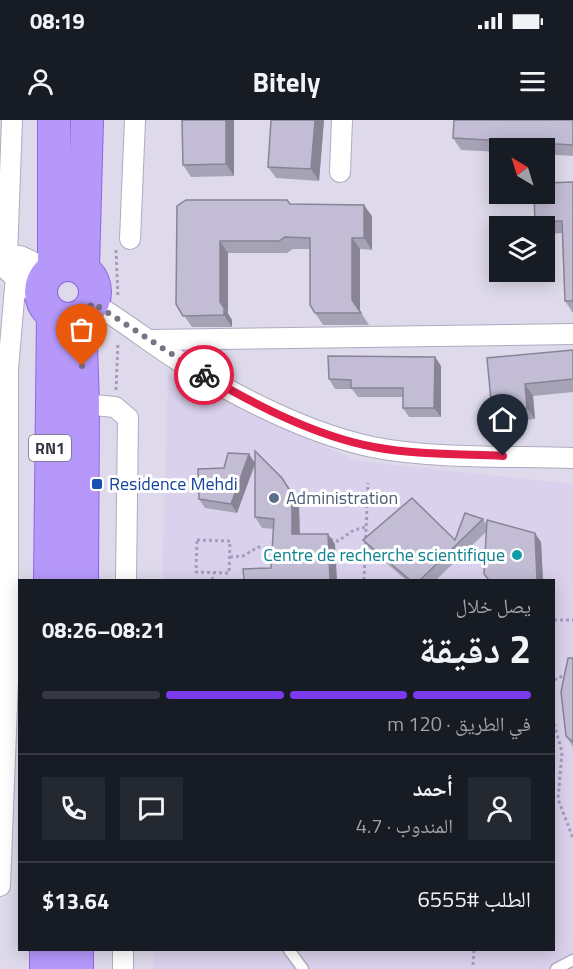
<!DOCTYPE html>
<html lang="ar">
<head>
<meta charset="utf-8">
<style>
	body { margin:0; font-family:"Titillium Web","Noto Naskh Arabic",sans-serif; background:#242831; color:#f1f3f6; direction:rtl; height:100vh; display:flex; flex-direction:column; font-size:22px; white-space:nowrap }
	* { box-sizing:border-box; margin:0 }
	p { font-size:20px; color:#9ea1a6 }
	.icon { flex:none; width:33px; height:33px; fill:none; stroke:currentColor; stroke-width:2; stroke-linecap:round; stroke-linejoin:round }
	.map { position:relative; flex:1; overflow:hidden; direction:ltr }
	.side { position:absolute; left:18px; top:459px; width:537px; height:372px; display:flex; flex-direction:column; background:#171b24; border-radius:0px; box-shadow:0 3px 15px #0003; direction:rtl }
	.side>* { flex:none }
	.needle { width:39px; rotate:322deg }
	.fabs { position:absolute; left:489px; top:18px; display:grid; gap:12px }
	.fabs a { display:grid; place-items:center; width:66px; height:66px; border-radius:0px; background:#171b24; box-shadow:0 3px 15px #0003; font-size:30px }
	.pin { position:absolute; display:grid; place-items:center; width:51px; height:51px; color:#fff; margin:-62px -26px; border-radius:50% 50% 50% 0; rotate:-45deg; box-shadow:0 0 6px #0007 }
	.pin .icon { rotate:45deg }
	.courier { position:absolute; display:grid; place-items:center; width:60px; height:60px; margin:-30px; border:4px solid #e11d48; border-radius:50%; background:#fff; color:#222; box-shadow:0 2px 8px #0007 }
	.head em { font-style:normal; font-weight:700 }
	.head div { display:flex; flex-direction:column-reverse }
	.head { display:flex; align-items:center; justify-content:space-between; height:102px; padding:0 24px }
	h1 { font-size:39px; font-weight:700; line-height:45px }
	.bar { display:grid; grid-template-columns:repeat(4,1fr); gap:9px 6px; align-content:center; height:72px; padding:0 24px }
	.bar i { height:8px; border-radius:4px; background:#363941 }
	.bar .on { background:#7c3aed }
	.bar p { grid-column:span 4 }
	.line { display:flex; align-items:center; gap:15px; padding:0 24px; border-top:2px solid #363941 }
	.line div { flex:1 }
	.round { display:grid; place-items:center; flex:none; width:63px; height:63px; border-radius:0px; background:#242831 }
	.status { display:flex; justify-content:space-between; align-items:center; height:42px; padding:0 30px; background:#171b24; direction:ltr }
	.status svg { height:16px; fill:currentColor }
	header { display:flex; justify-content:space-between; align-items:center; height:78px; padding:0 24px; background:#171b24; font-size:27px; font-weight:700 }
	.map>svg:first-child { display:block }
	.residential { fill:#dedaeb; fill-rule:evenodd }
	.education { fill:#dad2ec }
	.lines { fill:none; stroke-linecap:round; stroke-linejoin:round }
	.service-casing { stroke:#b0aabf; stroke-width:13 }
	.minor-casing { stroke:#b0aabf; stroke-width:22 }
	.tertiary-casing { stroke:#b0aabf; stroke-width:26 }
	.primary-casing { stroke:#8b68e1; stroke-width:34 }
	.path { stroke:#a49cc0; stroke-width:3; stroke-dasharray:3 3; stroke-linecap:butt }
	.service { stroke:#fff; stroke-width:10 }
	.minor { stroke:#fff; stroke-width:20 }
	.tertiary { stroke:#fff; stroke-width:24 }
	.primary { stroke:#b698fb; stroke-width:32 }
	.wall { fill:#a7a3b7 }
	.shaded-wall { fill:#888495 }
	.building { fill:#c2bdd5; stroke:#888495; stroke-width:1.5 }
	.done { stroke:#787483; stroke-width:6; stroke-dasharray:0 10.8 }
	.route { stroke:#e11d48; stroke-width:8 }
	.transit-dot { fill:#1a4fb4; stroke:#fff; stroke-width:2 }
	.service-dot { fill:#5c6f8a; stroke:#fff; stroke-width:2 }
	.culture-dot { fill:#0f9aa8; stroke:#fff; stroke-width:2 }
	.labels { text-anchor:middle; stroke-width:6; stroke-linejoin:round; paint-order:stroke }
	.shield { fill:#fff; stroke:#75727e; stroke-width:1.5 }
	.shield-label { font-size:16px; font-weight:bold; fill:#3a3646 }
	.transit-label { font-size:18px; fill:#164399; stroke:#fff; text-anchor:start }
	.service-label { font-size:18px; fill:#4e5e75; stroke:#fff; text-anchor:start }
	.culture-label { font-size:18px; fill:#0d838f; stroke:#fff; text-anchor:end }
</style>
</head>
<body>
<div class="status"><b>08:19</b><svg viewBox="0 0 49 12"><path d="M0 12V9h3v3zM5 12V6h3v6zM10 12V3h3v9zM15 12V0h3v12zM26 1h20v11H26zM47 4h2v5h-2z"/></svg></div>
<header><svg class="icon" aria-label="menu" viewBox="0 0 24 24"><path d="M4 6h16M4 12h16M4 18h16"/></svg>Bitely<svg class="icon" aria-label="person" viewBox="0 0 24 24"><circle cx="12" cy="8" r="4"/><path d="M4 21q1-7 8-7t8 7"/></svg></header>
<div class="map">
<svg width="573" height="849" viewBox="0 0 573 849">
	<rect width="100%" height="100%" fill="#ebe8f3"/>
	<path class="residential" d="M0,0H573V849H0ZM500,28H544V74H500ZM500,106H544V152H500ZM20,460H554V830H20Z"/>
	<path class="education" d="M168,254L356,341L573,364V849H153V830H554V460H162Z"/>
	<g class="lines">
		<g class="service-casing">
			<path id="service" d="M289,830L303,849
				M556,849L573,840"/>
		</g>
		<g class="minor-casing">
			<path id="minor" d="M340,52L342,0
				M130,119L135,0
				M7,135L12,0
				M93,183C125,202 153,225 184,244C241,279 307,313 372,327C432,339 511,336 573,338
				M149,220L573,214
				M83,284L115,287L128,298L126,460
				M0,766L8,561V249L16,156
				M123,849V830"/>
		</g>
		<g class="tertiary-casing">
			<path id="tertiary" d="M0,135L20,138L49,152
				M0,142L41,176"/>
		</g>
		<g class="primary-casing">
			<path id="primary" d="M41 172a27 27 0 1 1 54 0a27 27 0 1 1-54 0Z
				M54,148V0
				M83,148L87,0
				M80,197L83,284L82,460
				M50,460L53,195
				M46,830V849
				M77,849V830"/>
		</g>
		<path class="path" d="M116,130L118,177
			M116,270L118,222
			M330,419L338,421L354,410L366,407
			M197,420L230,421L229,453L196,452Z
			M274,435L270,429L276,421
			M230,437L243,436L258,427L270,429
			M212,460L214,453
			M364,460L368,363
			M554,500H573
			M554,560L573,551
			M554,604L562,632L558,679L573,718
			M473,845L474,830"/>
		<use href="#service" class="service"/>
		<use href="#minor" class="minor"/>
		<use href="#tertiary" class="tertiary"/>
		<use href="#primary" class="primary"/>
	</g>
	<path class="wall" d="M182,0H234V56L191,57L183,45Z
		M324,0L319,61L276,58L268,47Z
		M573,0V36L544,34V28H500V32L461,30L453,18Z
		M573,62V193L565,181L563,113L544,114V106H538L535,102Z
		M290,84L372,96V130L360,129V191L369,205H323L310,185V129H293L287,133H228V193L232,200V207H192L176,184L177,86Z
		M573,230V272L533,276L535,299L500,303L492,291L487,238Z
		M435,237L441,246V297H409L403,288V277H358L352,269H335L329,259Z
		M255,342L282,358L290,369L299,385L300,414L335,424L271,448L274,409L262,408L255,397V345L237,393L205,388L199,379L224,348Z
		M483,399L487,405L541,422L543,460H488L487,411L436,460H406L370,429L363,420H455Z
		M573,538V627L566,616Z"/>
	<path class="shaded-wall" d="M226,0H234V56L226,44Z
		M315,0H324L319,61L311,49Z
		M364,85L372,96V130L364,118Z
		M352,118L360,129V191L352,180Z
		M220,121L228,133V193L220,182Z
		M224,188L232,200V207L224,195Z
		M435,237L441,246V297L434,288Z
		M525,264L533,276L535,299L527,288Z
		M249,334L255,343L237,393L231,384Z
		M282,358L299,385L300,425L292,414Z
		M535,413L541,422L543,460H537Z
		M328,414L335,424L337,460H330Z"/>
	<path class="building" d="M182,0H226V44L183,45Z
		M271,0H315L311,49L268,47Z
		M454,0H573V25L453,18Z
		M573,62V181H565L562,101L535,102L534,74H544V63Z
		M186,80H287L290,84L364,85V118H352V180L361,193H315L310,185V118L285,117L279,121H220V182L224,188V195L183,196L176,184L177,86Z
		M573,230V259L525,264L527,288L492,291L487,238Z
		M328,236L435,237L434,288H403V268H351V260L329,259Z
		M255,331L282,358L292,374V414H328L330,460H244L243,449L271,448L274,399L255,397Z
		M228,333L249,334L231,384L199,379L198,349L224,348Z
		M412,378L455,420L465,393L483,399L420,460H410L363,420Z
		M487,400L535,413L537,460H489L484,454Z
		M568,538H573V622L566,616L561,572Z"/>
	<g class="lines">
		<path class="done" d="M82,246L80,197L93,183L204,255"/>
		<path class="route" d="M204,255C256,285 315,316 374,327C416,335 460,334 503,336"/>
	</g>
	<rect class="transit-dot" x="91" y="358" width="12" height="12" rx="3"/>
	<circle class="service-dot" cx="274" cy="378" r="6"/>
	<circle class="culture-dot" cx="517" cy="435" r="6"/>
	<g class="labels">
		<rect class="shield" x="29" y="315" width="42" height="26" rx="4.5"/>
		<g class="shield-label">
			<text x="50" y="334">RN1</text>
		</g>
		<g class="transit-label">
			<text x="109" y="370">Residence Mehdi</text>
		</g>
		<g class="service-label">
			<text x="286" y="384">Administration</text>
		</g>
		<g class="culture-label">
			<text x="505" y="441">Centre de recherche scientifique</text>
		</g>
	</g>
</svg>
<div class="fabs">
<a><svg class="needle" viewBox="-14 -14 28 28"><path d="M0-13l5 13h-10z" fill="#e53935"/><path d="M0 13l5-13h-10z" fill="#9ea1a6"/></svg></a>
<a><svg class="icon" aria-label="layers" viewBox="0 0 24 24"><path d="M12 4l9 5-9 5-9-5zM3 14l9 5 9-5"/></svg></a>
</div>
<div class="pin" style="left:82px;top:246px;background:#ea580c"><svg class="icon" aria-label="bag" viewBox="0 0 24 24"><path d="M5 8h14l-1 12H6zM9 8a3 3 0 0 1 6 0"/></svg></div>
<div class="pin" style="left:503px;top:336px;background:#1f2937"><svg class="icon" aria-label="home" viewBox="0 0 24 24"><path d="M3 11l9-7 9 7M6 9v11h12V9"/></svg></div>
<div class="courier" style="left:204px;top:255px"><svg class="icon" aria-label="bike" viewBox="0 0 24 24"><circle cx="6" cy="16" r="4"/><circle cx="18" cy="16" r="4"/><path d="M6 16l4-8h5l3 8M10 8l3 8H6M13 5h3"/></svg></div>
<section class="side">
<div class="head"><div><h1>2 دقيقة</h1><p>يصل خلال</p></div><em>08:21–08:26</em></div>
<div class="bar"><i class="on"></i><i class="on"></i><i class="on"></i><i></i><p>في الطريق · 120 m</p></div>
<div class="line" style="height:108px"><a class="round"><svg class="icon" aria-label="person" viewBox="0 0 24 24"><circle cx="12" cy="8" r="4"/><path d="M4 21q1-7 8-7t8 7"/></svg></a><div><b>أحمد</b><p>المندوب · 4.7</p></div><a class="round"><svg class="icon" aria-label="chat" viewBox="0 0 24 24"><path d="M4 5h16v11H9l-5 4z"/></svg></a><a class="round"><svg class="icon" aria-label="phone" viewBox="0 0 24 24"><path d="M5 4h4l2 5-3 2q2 4 5 5l2-3 5 2v4C11 20 4 13 5 4z"/></svg></a></div>
<div class="line" style="height:78px"><div>الطلب #6555</div><b>$13.64</b></div>
</section>
</div>
</body>
</html>
